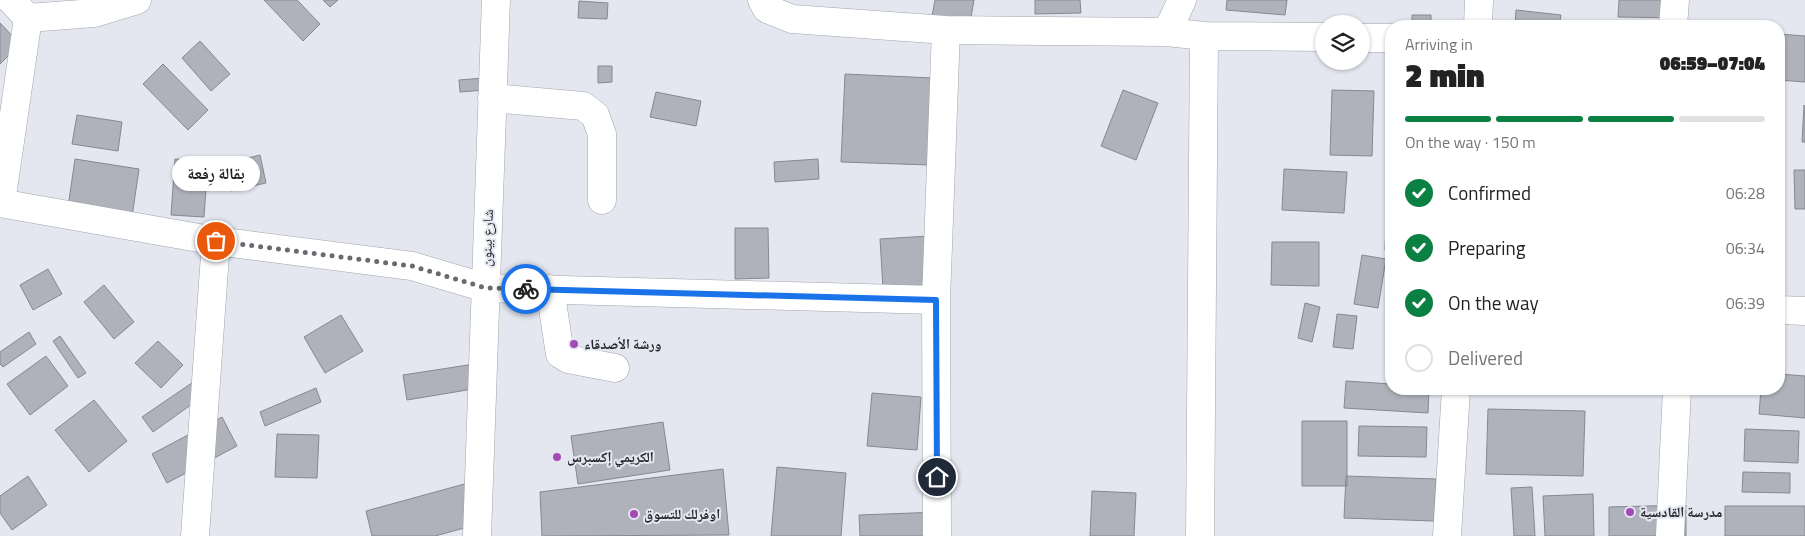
<!DOCTYPE html>
<html lang="en">
<head>
<meta charset="utf-8">
<style>
	body { margin:0; font-family:"Titillium Web","Noto Naskh Arabic",sans-serif; background:#f2f2f2; color:#222; height:100vh; display:flex; flex-direction:column; font-size:19px; white-space:nowrap }
	* { box-sizing:border-box; margin:0 }
	p { font-size:16px; color:#767676 }
	.icon { flex:none; width:28px; height:28px; fill:none; stroke:currentColor; stroke-width:2; stroke-linecap:round; stroke-linejoin:round }
	.map { position:relative; flex:1; overflow:hidden }
	.drawer { position:absolute; left:1385px; top:20px; width:400px; height:375px; display:flex; flex-direction:column; background:#fff; border-radius:20px; box-shadow:0 1px 4px #0004 }
	.drawer>* { flex:none }
	.tools { position:absolute; left:1315px; top:15px; display:grid; gap:10px }
	.tools a { display:grid; place-items:center; width:55px; height:55px; border-radius:50%; background:#fff; box-shadow:0 1px 4px #0004; font-size:25px }
	.pin { position:absolute; display:grid; place-items:center; width:42px; height:42px; color:#fff; margin:-21px; border:2px solid #fff; border-radius:50%; box-shadow:0 1px 5px #0007 }
	.courier { position:absolute; display:grid; place-items:center; width:50px; height:50px; margin:-25px; border:4px solid #1a73e8; border-radius:50%; background:#fff; color:#222; box-shadow:0 1px 6px #0007 }
	.bubble { position:absolute; height:35px; border-radius:18px; background:#fff; box-shadow:0 1px 4px #0004; font-size:16px; font-weight:800; line-height:35px; text-align:center }
	.headline em { font-style:normal; font-weight:800 }
	.headline div { display:flex; flex-direction:column-reverse }
	.headline { display:flex; align-items:center; justify-content:space-between; height:85px; padding:0 20px }
	h1 { font-size:32px; font-weight:800; line-height:38px }
	.bar { display:grid; grid-template-columns:repeat(4,1fr); gap:8px 5px; align-content:center; height:60px; padding:0 20px }
	.bar i { height:6px; border-radius:4px; background:#e0e0e0 }
	.bar .selected { background:#0b8043 }
	.bar p { grid-column:span 4 }
	ol { padding:0 20px; list-style:none }
	li { display:flex; align-items:center; gap:15px; height:55px }
	li p { margin-inline-start:auto }
	li .icon { padding:5px; border-radius:50%; background:#0b8043; color:#fff; stroke-width:4 }
	li:last-child { color:#767676 }
	li i { width:28px; height:28px; border:2px solid #e0e0e0; border-radius:50% }
	.map>svg:first-child { display:block }
	.building { fill:#afb2ba; stroke:#858890 }
	.lines { fill:none; stroke-linecap:round; stroke-linejoin:round }
	.minor-casing { stroke:#a1a4ac; stroke-width:29 }
	.minor { stroke:#fff; stroke-width:28 }
	.done { stroke:#686a6f; stroke-width:5; stroke-dasharray:0 9 }
	.route { stroke:#1a73e8; stroke-width:6 }
	.poi-dot { fill:#a54ab5; stroke:#e4e7f0; stroke-width:2 }
	.labels { text-anchor:middle; stroke-width:4; stroke-linejoin:round; paint-order:stroke }
	.street-label { font-size:14px; fill:#252629; stroke:#e4e7f0 }
	.poi-label { font-size:14px; font-weight:bold; fill:#252629; stroke:#e4e7f0; text-anchor:start }
</style>
</head>
<body>
<div class="map">
<svg width="1805" height="536" viewBox="0 0 1805 536">
	<rect width="100%" height="100%" fill="#e4e7f0"/>
	<path class="building" d="M264,0H297L320,24L303,41Z
		M323,0H338L330,7Z
		M935,0H974L970,23L932,16Z
		M1035,0H1080L1081,13L1035,14Z
		M1227,0H1287L1285,15L1226,10Z
		M1619,0H1676V18L1618,17Z
		M579,1L608,3L607,19L578,18Z
		M1516,10L1561,15L1559,26H1515Z
		M1412,15H1431V26H1412Z
		M0,23L20,44L0,64Z
		M1779,34L1805,36V82L1779,80Z
		M200,41L230,74L211,91L182,58Z
		M163,64L208,110L188,130L143,84Z
		M598,66H612V82L598,83Z
		M845,74L933,78L929,165L841,162Z
		M484,78L485,90L460,92L459,80Z
		M1123,90L1158,103L1136,160L1101,146Z
		M1332,90L1374,91L1372,156L1330,155Z
		M656,92L701,101L696,126L650,117Z
		M1804,105L1805,106V142H1802Z
		M77,115L122,122L118,151L72,144Z
		M260,155L266,183L231,191L225,164Z
		M75,159L139,169L132,217L68,207Z
		M175,159L208,161L204,217L171,215Z
		M818,159L819,179L775,182L774,162Z
		M1284,169L1347,172L1344,213L1282,210Z
		M1794,170H1805V209H1795Z
		M1386,222H1391V250H1385Z
		M735,228H768L769,278L735,279Z
		M945,235L948,285L883,288L880,239Z
		M1272,242H1319V286L1271,285Z
		M1362,255L1386,259L1378,308L1354,304Z
		M48,269L62,294L33,310L20,285Z
		M104,285L134,322L114,339L84,302Z
		M1305,303L1320,307L1312,342L1298,338Z
		M1337,314L1357,316L1353,349L1333,347Z
		M341,315L363,351L325,373L304,337Z
		M29,332L36,344L3,367L0,364V352Z
		M60,336L86,373L78,378L53,341Z
		M158,341L183,365L161,388L135,363Z
		M46,356L68,386L30,415L7,384Z
		M481,363L485,387L407,400L403,375Z
		M1779,374L1805,376V418L1759,414L1761,389H1779Z
		M199,378L209,392L153,432L142,417Z
		M1346,381L1391,384V389H1429L1428,413L1344,408Z
		M316,388L321,402L265,426L260,412Z
		M1511,389H1553V393Z
		M872,393L921,397L917,450L867,446Z
		M94,400L127,441L89,472L55,430Z
		M1488,409L1585,411L1583,476L1486,474Z
		M222,417L237,446L167,483L152,454Z
		M1302,421H1347V486H1302Z
		M663,422L670,470L578,484L571,436Z
		M1359,426L1427,427L1426,457L1358,456Z
		M1745,429L1799,431L1798,463L1744,461Z
		M277,434L319,435L317,478L275,477Z
		M777,467L846,473L841,536H771Z
		M723,469L729,535L542,536L540,492Z
		M1743,472L1790,473V493L1742,492Z
		M28,476L47,505L12,530L0,513V496Z
		M1346,476L1436,479L1434,521L1344,518Z
		M468,483L479,524L435,536H372L366,511Z
		M1532,487L1535,536H1514L1511,488Z
		M1092,491L1136,493L1134,536H1090Z
		M1593,494L1594,536H1545L1543,496Z
		M1686,505V536H1609V507Z
		M1725,506H1805V536H1725Z
		M939,512L940,536H860L859,515Z"/>
	<g class="lines">
		<g class="minor-casing">
			<path id="minor" d="M11,0L28,18L94,13L137,0
				M762,0L767,9L792,19L946,30L1167,32L1204,36L1324,37
				M1478,26L1479,0
				M1673,26L1675,0
				M1167,32L1182,0
				M1361,38H1391
				M492,98L583,106L595,115L602,134V200
				M0,203L216,241L412,266L486,288L936,300
				M1,203L28,18
				M550,289L560,354L568,359L615,368
				M1779,310L1805,311
				M195,536L216,241
				M477,536L496,0
				M937,536L936,300L946,30
				M1200,536L1204,36
				M1447,536L1456,389
				M1670,536L1677,389"/>
		</g>
		<use href="#minor" class="minor"/>
	</g>
	<g class="lines">
		<path class="done" d="M216,241L412,266L486,288L526,289"/>
		<path class="route" d="M526,289L936,300L937,477"/>
	</g>
	<g class="poi-dot">
		<circle cx="574" cy="344" r="5"/>
		<circle cx="557" cy="457" r="5"/>
		<circle cx="1630" cy="512" r="5"/>
		<circle cx="634" cy="514" r="5"/>
	</g>
	<g class="labels">
		<g class="street-label">
			<text transform="translate(487 238) rotate(-88)" y="5">شارع بينون</text>
		</g>
		<g class="poi-label">
			<text x="584" y="349">ورشة الأصدقاء</text>
			<text x="567" y="462">الكريمي إكسبرس</text>
			<text x="1640" y="517">مدرسة القادسية</text>
			<text x="644" y="519">اوفرلك للتسوق</text>
		</g>
	</g>
</svg>
<div class="tools">
<a><svg class="icon" aria-label="layers" viewBox="0 0 24 24"><path d="M12 4l9 5-9 5-9-5zM3 14l9 5 9-5"/></svg></a>
</div>
<div class="pin" style="left:216px;top:241px;background:#ea580c"><svg class="icon" aria-label="bag" viewBox="0 0 24 24"><path d="M5 8h14l-1 12H6zM9 8a3 3 0 0 1 6 0"/></svg></div>
<div class="pin" style="left:937px;top:477px;background:#1f2937"><svg class="icon" aria-label="home" viewBox="0 0 24 24"><path d="M3 11l9-7 9 7M6 9v11h12V9"/></svg></div>
<div class="courier" style="left:526px;top:289px"><svg class="icon" aria-label="bike" viewBox="0 0 24 24"><circle cx="6" cy="16" r="4"/><circle cx="18" cy="16" r="4"/><path d="M6 16l4-8h5l3 8M10 8l3 8H6M13 5h3"/></svg></div>
<div class="bubble" style="left:172px;top:156px;width:88px">بقالة رِفعة</div>
<section class="drawer">
<div class="headline"><div><h1>2 min</h1><p>Arriving in</p></div><em>06:59–07:04</em></div>
<div class="bar"><i class="selected"></i><i class="selected"></i><i class="selected"></i><i></i><p>On the way · 150 m</p></div>
<ol>
<li><svg class="icon" aria-label="check" viewBox="0 0 24 24"><path d="M5 12l5 5 9-10"/></svg>Confirmed<p>06:28</p></li>
<li><svg class="icon" aria-label="check" viewBox="0 0 24 24"><path d="M5 12l5 5 9-10"/></svg>Preparing<p>06:34</p></li>
<li><svg class="icon" aria-label="check" viewBox="0 0 24 24"><path d="M5 12l5 5 9-10"/></svg>On the way<p>06:39</p></li>
<li><i></i>Delivered</li>
</ol>
</section>
</div>
</body>
</html>
